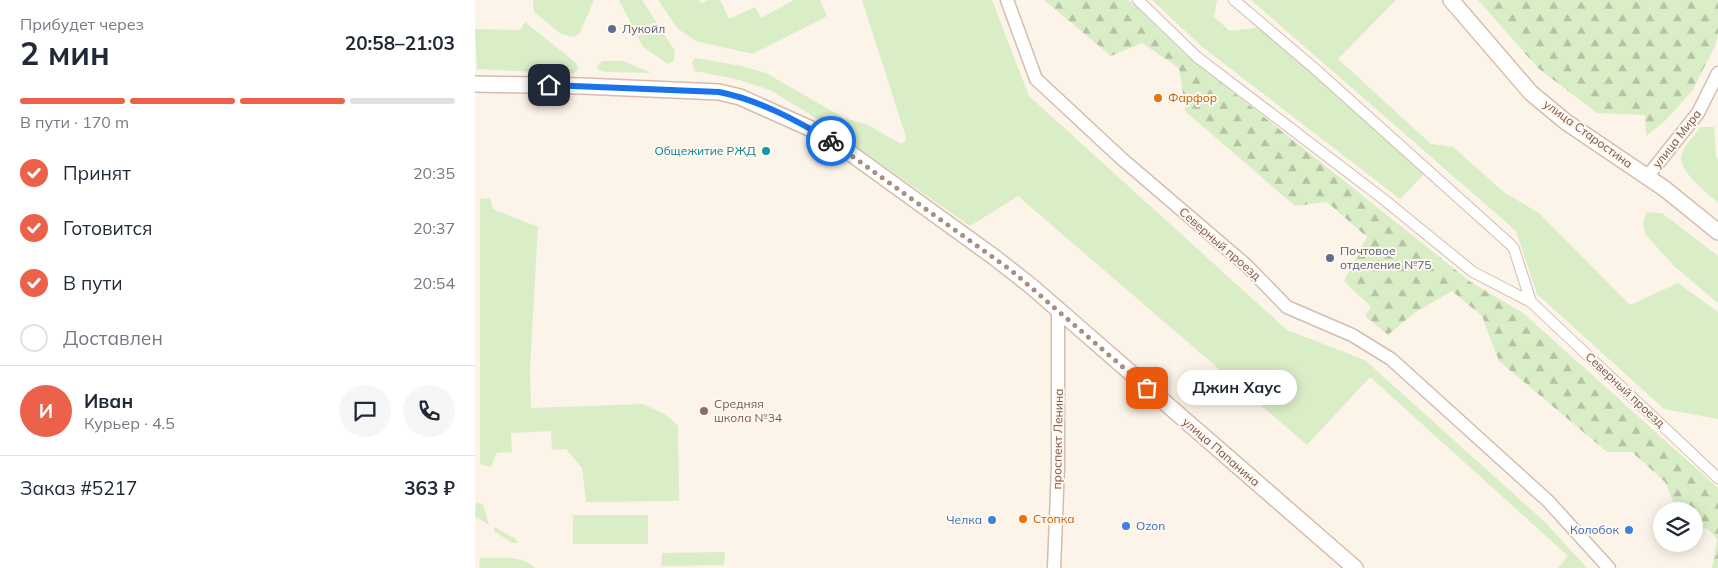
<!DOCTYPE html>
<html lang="ru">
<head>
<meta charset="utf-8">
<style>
	body { margin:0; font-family:Mulish,sans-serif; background:#f6f6f7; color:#1f2937; height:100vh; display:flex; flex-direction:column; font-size:19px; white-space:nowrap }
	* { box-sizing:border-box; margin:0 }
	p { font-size:16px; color:#747a83 }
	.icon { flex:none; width:28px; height:28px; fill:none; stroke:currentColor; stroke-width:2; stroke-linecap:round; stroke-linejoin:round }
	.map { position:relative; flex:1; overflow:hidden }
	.sheet { display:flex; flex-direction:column; background:#fff; width:475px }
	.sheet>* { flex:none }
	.fabs { position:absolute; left:1178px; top:502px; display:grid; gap:10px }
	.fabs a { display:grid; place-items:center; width:50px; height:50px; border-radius:50%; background:#fff; box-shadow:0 2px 12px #0003; font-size:25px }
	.pin { position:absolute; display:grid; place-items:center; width:42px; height:42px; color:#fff; margin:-21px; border-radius:10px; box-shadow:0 2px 8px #0006 }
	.courier { position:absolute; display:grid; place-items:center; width:50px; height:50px; margin:-25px; border:4px solid #1a73e8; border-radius:50%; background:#fff; color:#222; box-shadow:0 1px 6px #0007 }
	.bubble { position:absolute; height:35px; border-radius:18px; background:#fff; box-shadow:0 2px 12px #0003; font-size:16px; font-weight:700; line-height:35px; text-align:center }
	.summary em { font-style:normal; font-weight:700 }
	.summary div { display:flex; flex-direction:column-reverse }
	.summary { display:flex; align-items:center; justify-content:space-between; height:85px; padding:0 20px }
	h1 { font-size:32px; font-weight:700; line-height:38px }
	.bar { display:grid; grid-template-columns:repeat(4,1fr); gap:8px 5px; align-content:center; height:60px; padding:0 20px }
	.bar i { height:6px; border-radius:4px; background:#e0e1e3 }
	.bar .selected { background:#ec6149 }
	.bar p { grid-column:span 4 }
	.line { display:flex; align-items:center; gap:12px; padding:0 20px; border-top:1px solid #e0e1e3 }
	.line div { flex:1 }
	.round { display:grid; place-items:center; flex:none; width:52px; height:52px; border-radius:26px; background:#f6f6f7 }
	ol { padding:0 20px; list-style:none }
	li { display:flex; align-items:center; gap:15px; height:55px }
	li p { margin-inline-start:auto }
	li .icon { padding:5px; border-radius:50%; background:#ec6149; color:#fff; stroke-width:4 }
	li:last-child { color:#747a83 }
	li i { width:28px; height:28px; border:2px solid #e0e1e3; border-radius:50% }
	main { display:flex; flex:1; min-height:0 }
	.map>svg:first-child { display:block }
	.grass { fill:#d9edc6 }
	.forest { fill:url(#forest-firs) }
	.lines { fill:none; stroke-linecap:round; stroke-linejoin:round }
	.minor-casing { stroke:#d3bdb0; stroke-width:12 }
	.tertiary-casing { stroke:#d3bdb0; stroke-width:15 }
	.secondary-casing { stroke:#d7bcad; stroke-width:18 }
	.minor { stroke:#fff; stroke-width:10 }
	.tertiary { stroke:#fff; stroke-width:12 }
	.secondary { stroke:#fff; stroke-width:15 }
	.done { stroke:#a88f82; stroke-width:5; stroke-dasharray:0 9 }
	.route { stroke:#1a73e8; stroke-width:6 }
	.service-dot { fill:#5c6f8a; stroke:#fff8f1; stroke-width:2 }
	.food-dot { fill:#e8710a; stroke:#fff8f1; stroke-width:2 }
	.culture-dot { fill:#0f9aa8; stroke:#fff8f1; stroke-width:2 }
	.education-dot { fill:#8d6e63; stroke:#fff8f1; stroke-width:2 }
	.shop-dot { fill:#3f7fe0; stroke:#fff8f1; stroke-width:2 }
	.labels { text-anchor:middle; stroke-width:4; stroke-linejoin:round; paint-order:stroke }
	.service-label { font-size:12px; fill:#4e5e75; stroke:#fff8f1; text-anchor:start }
	.food-label { font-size:12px; fill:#c56008; stroke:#fff8f1; text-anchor:start }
	.street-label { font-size:12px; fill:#7a584a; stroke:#fff8f1 }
	.culture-label { font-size:12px; fill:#0d838f; stroke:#fff8f1; text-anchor:end }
	.education-label { font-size:12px; fill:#785e54; stroke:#fff8f1; text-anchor:start }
	.shop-label { font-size:12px; fill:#366cbe; stroke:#fff8f1; text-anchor:end }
</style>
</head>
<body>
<main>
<section class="sheet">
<div class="summary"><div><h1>2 мин</h1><p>Прибудет через</p></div><em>20:58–21:03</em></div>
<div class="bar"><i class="selected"></i><i class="selected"></i><i class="selected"></i><i></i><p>В пути · 170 m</p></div>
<ol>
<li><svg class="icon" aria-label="check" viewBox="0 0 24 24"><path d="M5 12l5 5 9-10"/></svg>Принят<p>20:35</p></li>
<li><svg class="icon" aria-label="check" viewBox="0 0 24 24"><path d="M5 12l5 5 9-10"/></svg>Готовится<p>20:37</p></li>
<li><svg class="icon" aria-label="check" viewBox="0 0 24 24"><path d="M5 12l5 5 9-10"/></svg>В пути<p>20:54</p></li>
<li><i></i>Доставлен</li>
</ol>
<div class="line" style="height:90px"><b class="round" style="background:#ec6149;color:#fff">И</b><div><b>Иван</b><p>Курьер · 4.5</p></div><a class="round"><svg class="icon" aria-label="chat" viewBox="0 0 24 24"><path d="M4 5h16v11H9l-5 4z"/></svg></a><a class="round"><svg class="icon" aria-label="phone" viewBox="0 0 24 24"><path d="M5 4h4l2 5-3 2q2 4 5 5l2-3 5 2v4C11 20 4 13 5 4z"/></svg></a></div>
<div class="line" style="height:65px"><div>Заказ #5217</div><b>363 ₽</b></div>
</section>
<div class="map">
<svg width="1243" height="568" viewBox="0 0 1243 568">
	<defs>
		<pattern id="forest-firs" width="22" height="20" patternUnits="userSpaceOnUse" patternTransform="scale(1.25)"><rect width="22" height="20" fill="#d9edc6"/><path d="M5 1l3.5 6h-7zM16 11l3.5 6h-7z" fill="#b5c3a3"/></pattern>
	</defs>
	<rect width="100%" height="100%" fill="#fdf4e9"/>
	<path class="grass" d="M58,0H119L105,33L99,37L86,34L59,12Z
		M144,0H167L200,51L199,61L193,64L168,47Z
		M183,0H223L227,3L233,0H245L254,19L280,7L286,18L319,0H345L352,16L278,54L221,41L203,29Z
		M387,0H517L554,96L812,330L890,360L1070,522L1112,568H1083L1093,556L895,377L832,445L543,196L495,226L333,113L295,90L261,79L220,71L217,62L220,58L267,66L291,73L369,118L391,124L426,144L431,140L430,134Z
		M677,0H742L739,17L755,31L788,27L952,171L925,199L726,46Z
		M776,0H921L863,59L956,144L978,147L1030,193L1064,213L1155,305L1203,283L1243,312V419L1189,409L1062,294L1041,231Z
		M50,22L100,62L104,68L98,74L2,69L0,29L45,30Z
		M127,61H148L176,73L130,72L123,70L122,67Z
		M1226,127H1239L1241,156L1243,159V203C1232,193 1200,169 1207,153C1210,144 1220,135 1226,127Z
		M15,198L18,209L63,227L55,370L56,408L168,404L190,414L203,426L204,501L111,502L107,468L91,449L77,450L76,431L36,433L37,452L22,453L16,467L5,464V199Z
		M1172,212L1187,213L1243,256V303L1200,267L1170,234L1168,222Z
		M1,502L8,505L14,525L0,516Z
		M98,515H173V544H98Z
		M19,527L41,539L42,543H37L19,531Z
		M250,552L249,565L186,566L187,553Z
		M5,558C23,559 46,554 60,568H6L4,567Z"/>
	<path class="forest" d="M569,0H654L709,53L997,283L1047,312L1243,488V568H1237L1242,539L1232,528L1219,532V511H1202L1190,482L1157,452H1132L1024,361L1007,316L977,291L939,313L913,335L890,316L896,307L869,281L892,237L852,202L820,206L711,112L704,68L667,43L636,56Z
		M1003,0H1243V34L1240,46L1217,91L1189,122L1171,136L1170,115L1122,113L1063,68Z"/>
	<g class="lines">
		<g class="minor-casing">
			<path id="minor" d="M663,0L722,57L907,198L998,272L1056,302
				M759,0L839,68L1036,245L1039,249L1056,302L1243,478"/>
		</g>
		<g class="tertiary-casing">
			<path id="tertiary" d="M532,0L561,79L647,159L771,265L812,307L877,335L916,359L1073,501L1134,568
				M1172,177L1223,113L1243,73
				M579,568L583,466V310"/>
		</g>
		<g class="secondary-casing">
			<path id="secondary" d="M976,0L1056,93L1091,122L1190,189L1243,232
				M0,84L107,86L244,92L265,97L334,128L371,150L519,257L556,286L880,568"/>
		</g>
		<use href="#minor" class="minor"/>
		<use href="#tertiary" class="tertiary"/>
		<use href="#secondary" class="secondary"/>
	</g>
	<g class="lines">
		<path class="done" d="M356,141L537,271L672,388"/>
		<path class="route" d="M74,85L244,92C284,100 321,120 356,141"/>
	</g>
	<g class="service-dot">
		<circle cx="137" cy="29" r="5"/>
		<circle cx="855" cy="258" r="5"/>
	</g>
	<g class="food-dot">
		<circle cx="683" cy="98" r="5"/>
		<circle cx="548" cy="519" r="5"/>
	</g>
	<circle class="culture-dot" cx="291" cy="151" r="5"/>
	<circle class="education-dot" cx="229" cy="411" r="5"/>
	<g class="shop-dot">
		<circle cx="517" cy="520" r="5"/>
		<circle cx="651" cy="526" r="5"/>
		<circle cx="1154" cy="530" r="5"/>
	</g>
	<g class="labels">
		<g class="service-label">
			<text x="147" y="33">Лукойл</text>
			<text x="865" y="255">Почтовое<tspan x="865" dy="14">отделение №75</tspan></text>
		</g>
		<g class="food-label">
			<text x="693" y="102">Фарфор</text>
			<text x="558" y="523">Стопка</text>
		</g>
		<g class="street-label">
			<text transform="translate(1113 134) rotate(36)" y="4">улица Старостина</text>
			<text transform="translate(1202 139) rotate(-52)" y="4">улица Мира</text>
			<text transform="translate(745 244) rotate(41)" y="4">Северный проезд</text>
			<text transform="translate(1150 390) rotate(43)" y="4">Северный проезд</text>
			<text transform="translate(583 439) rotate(-89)" y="4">проспект Ленина</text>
			<text transform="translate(746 452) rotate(41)" y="4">улица Папанина</text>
		</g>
		<g class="culture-label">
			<text x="281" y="155">Общежитие РЖД</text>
		</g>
		<g class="education-label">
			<text x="239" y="408">Средняя<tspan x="239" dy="14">школа №34</tspan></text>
		</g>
		<g class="shop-label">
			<text x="507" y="524">Челка</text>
			<text x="661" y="530" text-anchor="start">Ozon</text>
			<text x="1144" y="534">Колобок</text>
		</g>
	</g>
</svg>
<div class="fabs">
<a><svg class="icon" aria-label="layers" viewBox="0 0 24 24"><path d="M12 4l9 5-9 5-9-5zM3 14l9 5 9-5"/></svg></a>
</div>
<div class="pin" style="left:672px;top:388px;background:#ea580c"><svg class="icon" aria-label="bag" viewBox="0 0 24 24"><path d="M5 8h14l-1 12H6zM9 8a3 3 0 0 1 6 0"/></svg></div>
<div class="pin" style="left:74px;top:85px;background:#1f2937"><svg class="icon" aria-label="home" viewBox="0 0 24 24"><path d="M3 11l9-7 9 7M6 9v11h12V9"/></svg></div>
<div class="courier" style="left:356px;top:141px"><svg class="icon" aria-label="bike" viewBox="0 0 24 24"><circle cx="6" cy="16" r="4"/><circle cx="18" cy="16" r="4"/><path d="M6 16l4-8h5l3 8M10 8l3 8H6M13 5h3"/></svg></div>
<div class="bubble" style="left:702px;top:370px;width:120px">Джин Хаус</div>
</div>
</main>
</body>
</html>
